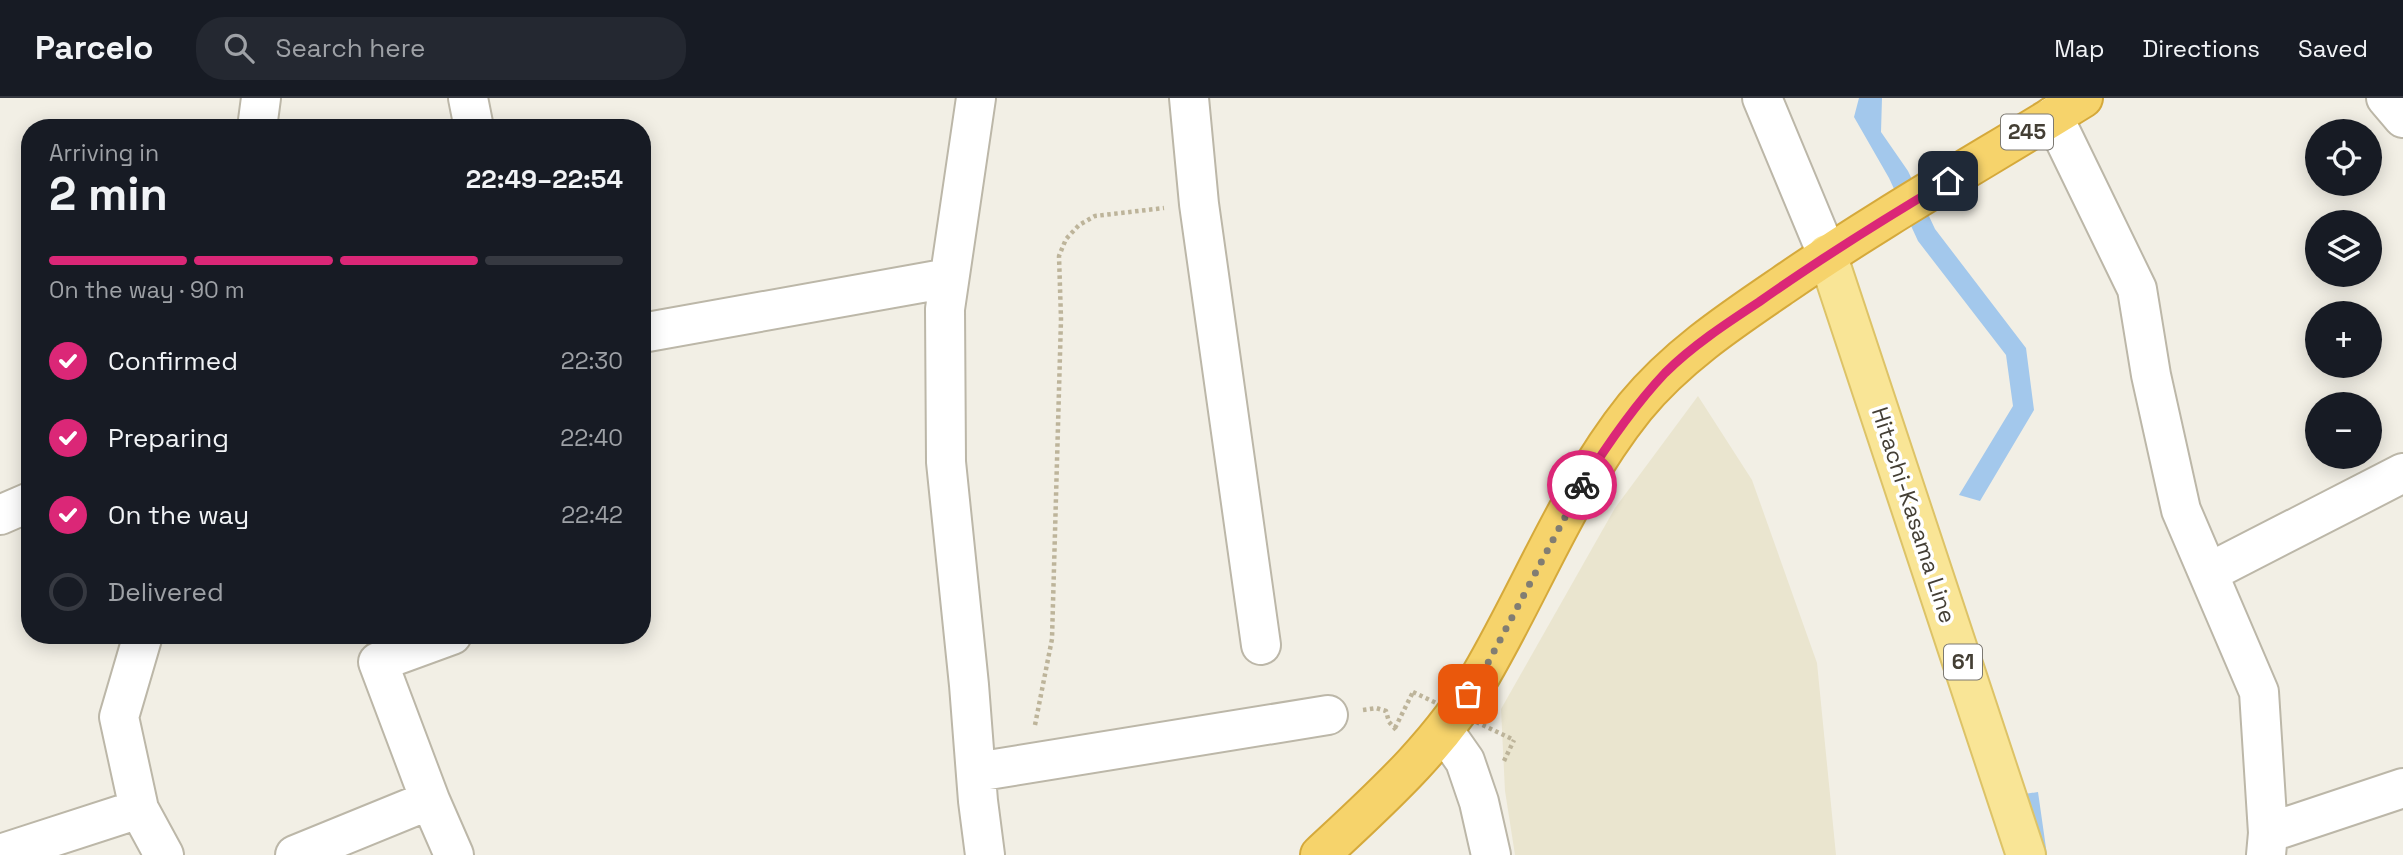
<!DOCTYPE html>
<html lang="en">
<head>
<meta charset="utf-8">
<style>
	body { margin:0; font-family:"Space Grotesk",sans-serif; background:#242831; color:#f1f3f6; height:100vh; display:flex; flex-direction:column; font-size:26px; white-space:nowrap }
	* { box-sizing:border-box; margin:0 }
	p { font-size:23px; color:#9ea1a6 }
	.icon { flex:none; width:38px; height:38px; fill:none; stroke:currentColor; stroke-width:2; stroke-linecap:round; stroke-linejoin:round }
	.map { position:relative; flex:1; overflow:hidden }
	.sheet { position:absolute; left:21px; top:21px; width:630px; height:525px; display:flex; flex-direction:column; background:#171b24; border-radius:28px; box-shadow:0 4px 18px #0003 }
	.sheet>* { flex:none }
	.fabs { position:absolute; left:2305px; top:21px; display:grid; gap:14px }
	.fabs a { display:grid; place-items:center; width:77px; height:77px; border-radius:50%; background:#171b24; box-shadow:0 4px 18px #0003; font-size:35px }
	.pin { position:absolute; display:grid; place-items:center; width:60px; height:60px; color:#fff; margin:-30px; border-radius:14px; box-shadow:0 4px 10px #0006 }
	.courier { position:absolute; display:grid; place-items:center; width:70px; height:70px; margin:-35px; border:5px solid #db2777; border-radius:50%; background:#fff; color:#222; box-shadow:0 2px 9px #0007 }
	.summary em { font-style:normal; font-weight:800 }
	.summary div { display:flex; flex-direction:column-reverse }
	.summary { display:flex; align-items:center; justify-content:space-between; height:119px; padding:0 28px }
	h1 { font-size:46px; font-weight:800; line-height:52px }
	.bar { display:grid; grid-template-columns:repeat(4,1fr); gap:10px 7px; align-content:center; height:84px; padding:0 28px }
	.bar i { height:9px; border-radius:5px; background:#363941 }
	.bar .current { background:#db2777 }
	.bar p { grid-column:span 4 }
	ol { padding:0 28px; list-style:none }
	li { display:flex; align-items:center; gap:21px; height:77px }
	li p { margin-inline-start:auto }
	li .icon { padding:7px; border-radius:50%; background:#db2777; color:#fff; stroke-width:4 }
	li:last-child { color:#9ea1a6 }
	li i { width:38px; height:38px; border:4px solid #363941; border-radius:50% }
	header { display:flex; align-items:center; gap:42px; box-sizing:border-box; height:98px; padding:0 35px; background:#171b24; border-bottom:2px solid #363941 }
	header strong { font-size:33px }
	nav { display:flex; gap:38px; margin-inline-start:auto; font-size:24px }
	.search { width:490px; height:63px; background:#242831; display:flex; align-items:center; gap:18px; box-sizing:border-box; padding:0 24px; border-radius:28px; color:#9ea1a6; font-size:26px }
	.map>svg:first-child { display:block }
	.education { fill:#eae5cf }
	.water { fill:#a3c8ec }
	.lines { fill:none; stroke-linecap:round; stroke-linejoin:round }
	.street-casing { stroke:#bcb7a8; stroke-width:42 }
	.primary-casing { stroke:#ddc367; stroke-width:42 }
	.highway-casing { stroke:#d5a93b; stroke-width:42 }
	.path { stroke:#bdb49a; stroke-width:4.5; stroke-dasharray:3.5 3.5; stroke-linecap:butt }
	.street { stroke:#fff; stroke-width:38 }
	.primary { stroke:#f9e596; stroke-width:38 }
	.highway { stroke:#f6d36b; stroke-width:38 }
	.path-bridge { stroke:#bdb49a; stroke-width:4.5; stroke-dasharray:3.5 3.5; stroke-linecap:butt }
	.done { stroke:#817d73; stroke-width:7; stroke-dasharray:0 12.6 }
	.route { stroke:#db2777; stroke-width:9 }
	.labels { text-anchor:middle; stroke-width:7; stroke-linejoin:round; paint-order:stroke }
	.shield { fill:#fff; stroke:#7c7972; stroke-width:2 }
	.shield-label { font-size:21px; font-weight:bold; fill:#443f35 }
	.street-label { font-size:23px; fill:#443f35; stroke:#fff }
</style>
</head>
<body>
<header>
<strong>Parcelo</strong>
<div class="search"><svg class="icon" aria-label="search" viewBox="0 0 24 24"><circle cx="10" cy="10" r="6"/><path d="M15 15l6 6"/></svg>Search here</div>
<nav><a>Map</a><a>Directions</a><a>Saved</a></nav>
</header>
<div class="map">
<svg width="2403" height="757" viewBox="0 0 2403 757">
	<rect width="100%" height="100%" fill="#f2efe5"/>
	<path class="education" d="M1698,298L1752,382L1817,565L1836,757H1515L1505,693L1501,611L1615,410Z"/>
	<path class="water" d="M1859,0H1882L1881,34L1908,73L1935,131L2026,250L2034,312L1980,403L1959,397L2013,308L2006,257L1918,143L1889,80L1854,19Z
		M2038,694L2047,757H2025L2018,697Z"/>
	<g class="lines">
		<g class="street-casing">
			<path id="street" d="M468,0L474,30
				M976,0L945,211L946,364L969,587L978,703L985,757
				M1189,0L1199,106L1261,547
				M1762,0L1827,156
				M2386,0L2403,20
				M2053,18L2137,191L2151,277L2181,412L2259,594L2268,735L2266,757
				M257,30L261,0
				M642,235L949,180
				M0,417L30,404
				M2208,475L2403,375
				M143,537L119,619L139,711L164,757
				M1444,633L1465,663L1479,704L1491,757
				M976,674L1328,617
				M430,702L378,564L452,537
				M2268,735L2403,690
				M0,756L139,711
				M295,757L430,702L454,757"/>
		</g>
		<g class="primary-casing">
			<path id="primary" d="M1827,156L2026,757"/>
		</g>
		<g class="highway-casing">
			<path id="highway" d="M1320,757C1379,702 1441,647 1481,577C1533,488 1570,390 1635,309C1676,259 1730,223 1783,187C1880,120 1983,62 2083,0"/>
		</g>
		<path class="path" d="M1363,612L1376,610L1386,613L1389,624L1397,633
			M1035,627L1052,541L1061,221L1059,158L1066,141L1079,127L1095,118L1164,110
			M1395,630L1413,594
			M1504,663L1514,642"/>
		<use href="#street" class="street"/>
		<use href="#primary" class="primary"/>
		<use href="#highway" class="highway"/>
		<path class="path-bridge" d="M1413,594L1514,642"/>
	</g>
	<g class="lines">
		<path class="done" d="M1468,596L1481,578L1582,387"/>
		<path class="route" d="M1582,387C1607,347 1633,309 1665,275C1692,248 1727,225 1759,204C1820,161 1884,121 1948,83"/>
	</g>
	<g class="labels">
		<g class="shield">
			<rect x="2001" y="16.5" width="52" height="35" rx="5"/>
			<rect x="1944" y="546.5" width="38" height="35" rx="5"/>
		</g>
		<g class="shield-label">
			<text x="2027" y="41">245</text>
			<text x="1963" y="571">61</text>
		</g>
		<g class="street-label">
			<text transform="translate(1914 417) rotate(72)" y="8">Hitachi-Kasama Line</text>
		</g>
	</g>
</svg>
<div class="fabs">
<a><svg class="icon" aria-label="locate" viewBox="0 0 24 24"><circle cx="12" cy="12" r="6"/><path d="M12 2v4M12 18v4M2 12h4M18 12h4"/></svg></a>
<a><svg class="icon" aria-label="layers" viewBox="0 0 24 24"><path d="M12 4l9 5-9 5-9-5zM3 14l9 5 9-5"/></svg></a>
<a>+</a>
<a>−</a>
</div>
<div class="pin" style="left:1468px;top:596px;background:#ea580c"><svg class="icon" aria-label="bag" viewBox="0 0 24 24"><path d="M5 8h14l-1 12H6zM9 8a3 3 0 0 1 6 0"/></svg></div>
<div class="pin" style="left:1948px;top:83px;background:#1f2937"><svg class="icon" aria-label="home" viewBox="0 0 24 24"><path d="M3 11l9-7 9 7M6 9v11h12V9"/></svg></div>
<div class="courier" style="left:1582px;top:387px"><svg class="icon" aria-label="bike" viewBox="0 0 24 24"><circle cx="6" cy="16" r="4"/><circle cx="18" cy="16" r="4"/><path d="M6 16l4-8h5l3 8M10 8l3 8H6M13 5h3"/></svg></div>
<section class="sheet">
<div class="summary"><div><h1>2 min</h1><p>Arriving in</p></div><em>22:49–22:54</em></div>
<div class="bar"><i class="current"></i><i class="current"></i><i class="current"></i><i></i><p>On the way · 90 m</p></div>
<ol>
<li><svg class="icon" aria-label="check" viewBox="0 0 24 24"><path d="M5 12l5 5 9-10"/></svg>Confirmed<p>22:30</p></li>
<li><svg class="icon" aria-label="check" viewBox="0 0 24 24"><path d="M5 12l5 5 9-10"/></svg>Preparing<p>22:40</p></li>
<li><svg class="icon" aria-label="check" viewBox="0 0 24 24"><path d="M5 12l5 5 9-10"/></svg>On the way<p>22:42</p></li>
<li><i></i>Delivered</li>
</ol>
</section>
</div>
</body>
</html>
